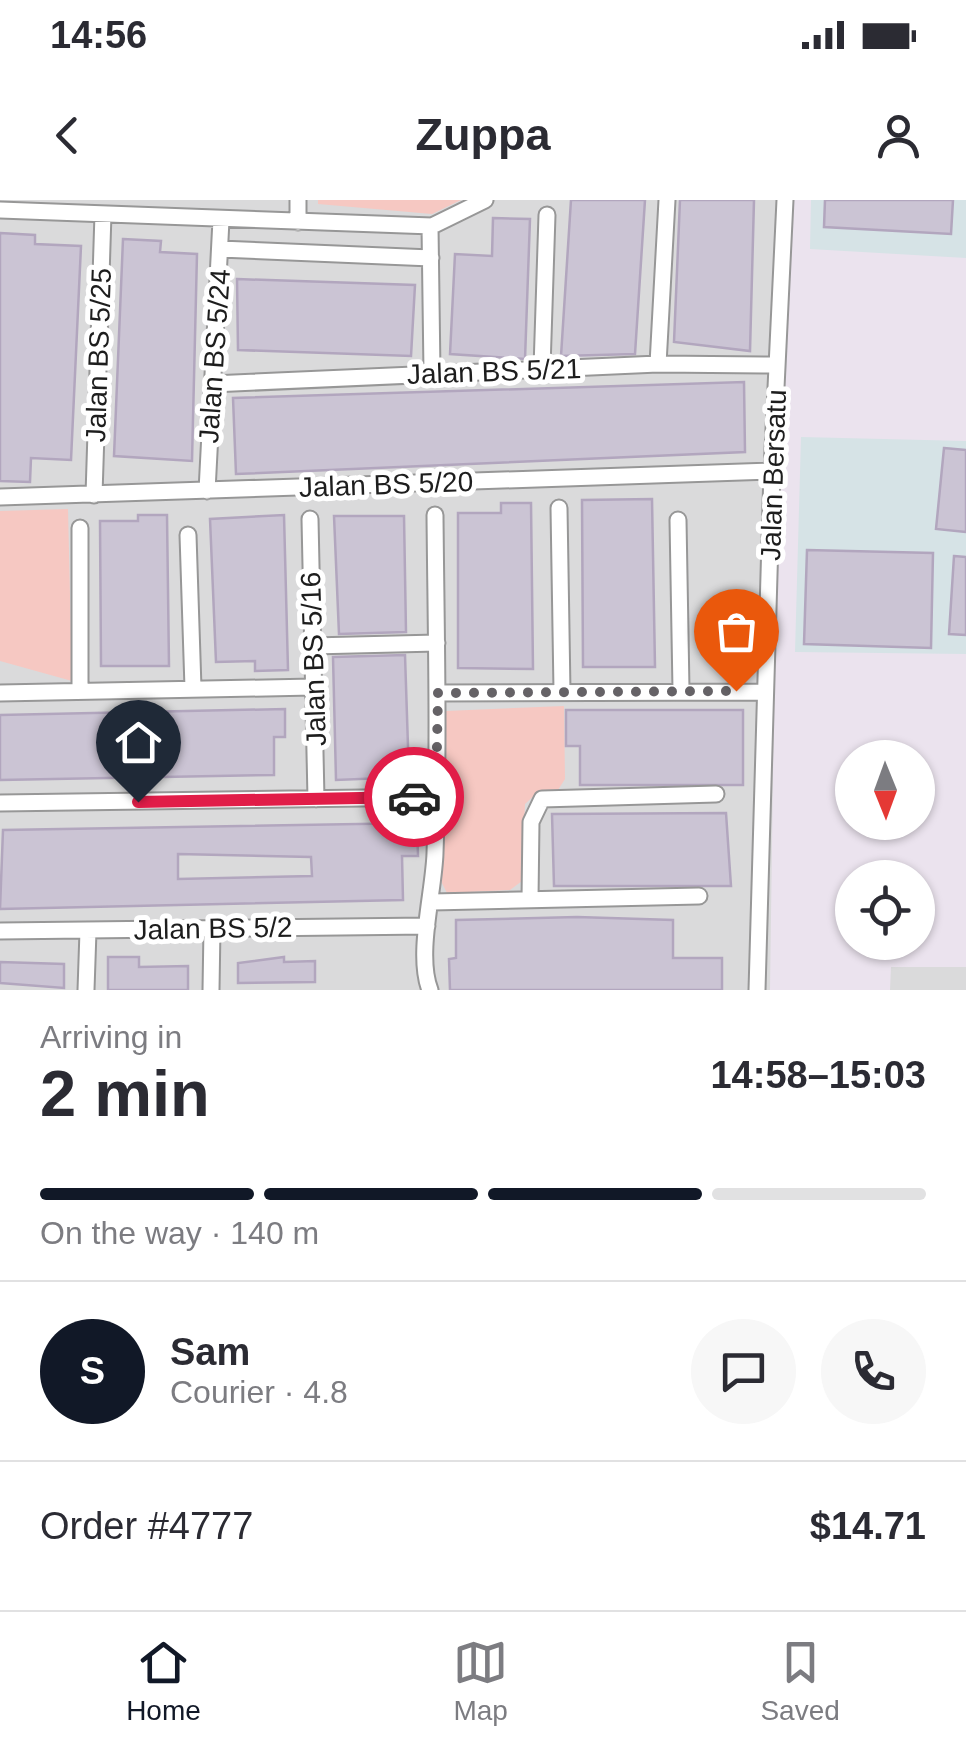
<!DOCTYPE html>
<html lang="en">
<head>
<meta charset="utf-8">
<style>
	body { margin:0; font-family:Arial,sans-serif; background:#f7f7f7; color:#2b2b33; height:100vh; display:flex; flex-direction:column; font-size:38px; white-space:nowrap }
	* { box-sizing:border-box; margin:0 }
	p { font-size:32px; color:#7c7c81 }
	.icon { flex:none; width:55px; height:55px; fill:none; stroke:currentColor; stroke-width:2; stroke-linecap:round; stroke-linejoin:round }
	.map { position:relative; height:790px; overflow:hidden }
	.drawer { display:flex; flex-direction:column; background:#fff; flex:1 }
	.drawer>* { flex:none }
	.needle { width:65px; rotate:179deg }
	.tools { position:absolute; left:835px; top:540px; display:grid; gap:20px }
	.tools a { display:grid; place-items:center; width:100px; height:100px; border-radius:50%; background:#fff; box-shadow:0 2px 8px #0004; font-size:50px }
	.pin { position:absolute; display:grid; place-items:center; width:85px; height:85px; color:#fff; margin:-102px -42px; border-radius:50% 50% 50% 0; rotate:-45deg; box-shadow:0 0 10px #0007 }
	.pin .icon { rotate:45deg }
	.courier { position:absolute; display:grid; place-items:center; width:100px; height:100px; margin:-50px; border:8px solid #e11d48; border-radius:50%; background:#fff; color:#222; box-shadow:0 2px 12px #0007 }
	.headline em { font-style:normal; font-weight:700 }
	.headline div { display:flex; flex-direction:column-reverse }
	.headline { display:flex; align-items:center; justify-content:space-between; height:170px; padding:0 40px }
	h1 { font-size:65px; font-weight:700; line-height:75px }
	.bar { display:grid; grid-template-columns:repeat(4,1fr); gap:15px 10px; align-content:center; height:120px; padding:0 40px }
	.bar i { height:12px; border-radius:8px; background:#e1e1e2 }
	.bar .active { background:#111827 }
	.bar p { grid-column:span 4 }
	.line { display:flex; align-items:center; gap:25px; padding:0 40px; border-top:2px solid #e1e1e2 }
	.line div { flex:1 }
	.round { display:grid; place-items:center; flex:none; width:105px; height:105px; border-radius:52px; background:#f7f7f7 }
	.status { display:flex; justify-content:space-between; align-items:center; height:70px; padding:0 50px; background:#fff; direction:ltr }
	.status svg { height:28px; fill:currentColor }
	header { display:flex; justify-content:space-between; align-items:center; height:130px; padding:0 40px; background:#fff; font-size:45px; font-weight:700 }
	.tabs { display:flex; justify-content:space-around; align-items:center; height:140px; border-top:2px solid #e1e1e2; background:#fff; font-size:28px; color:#7c7c81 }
	.tabs a { display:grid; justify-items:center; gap:5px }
	.tabs .active { color:#111827 }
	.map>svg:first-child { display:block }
	.residential { fill:#dadadb }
	.industrial { fill:#d6e3e6 }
	.park { fill:#f6c8c2 }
	.building { fill:#cbc4d4; stroke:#b2a6be; stroke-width:2.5; fill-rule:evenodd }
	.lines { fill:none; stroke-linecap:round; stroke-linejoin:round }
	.street-casing { stroke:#979797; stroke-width:19 }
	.street { stroke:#fff; stroke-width:15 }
	.done { stroke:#656266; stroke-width:10; stroke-dasharray:0 18 }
	.route { stroke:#e11d48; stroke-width:12 }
	.labels { text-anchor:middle; stroke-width:10; stroke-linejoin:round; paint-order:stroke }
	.street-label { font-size:28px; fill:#1d1d1d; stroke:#fff }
</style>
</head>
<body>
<div class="status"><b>14:56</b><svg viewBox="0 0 49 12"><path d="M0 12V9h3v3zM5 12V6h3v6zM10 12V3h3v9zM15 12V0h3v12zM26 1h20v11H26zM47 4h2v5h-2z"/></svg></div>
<header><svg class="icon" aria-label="back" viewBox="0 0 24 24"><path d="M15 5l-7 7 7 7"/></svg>Zuppa<svg class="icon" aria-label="person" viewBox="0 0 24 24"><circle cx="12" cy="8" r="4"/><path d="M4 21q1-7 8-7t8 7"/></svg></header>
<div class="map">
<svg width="966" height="790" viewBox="0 0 966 790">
	<rect width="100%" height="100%" fill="#ebe3ee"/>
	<path class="residential" d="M0,0H791L777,280L770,790H0Z
		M891,767H966V790H890Z"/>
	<path class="industrial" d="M811,0H966V58L810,49Z
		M801,237L966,241V454L795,452Z"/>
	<path class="park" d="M318,0H461L432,14L318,4Z
		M68,309L72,481L0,461V311Z
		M564,506L565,579L558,590L538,592L525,604L522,681L510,690L447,693L442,683L446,511Z"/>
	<path class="building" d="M571,0H645L635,154L561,156Z
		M680,0H754L750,151L674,142Z
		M825,0H953L951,34L824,27Z
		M493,18L530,19L525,159L450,154L455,54L492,56Z
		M0,33L35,35V44L81,46L71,260L31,258L30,282L0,281Z
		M123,39L161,41L160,52L197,54L192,261L114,256Z
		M237,79L415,85L411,156L238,150Z
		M744,182L745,252L236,274L233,198Z
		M944,248L966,250V332L936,329Z
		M652,299L655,467H583L582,300Z
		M501,303H531L533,469L458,468V313H501Z
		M138,315H167L169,466H101L100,321H138Z
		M284,315L288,470L255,471V461L216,462L210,319Z
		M334,316H404L406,432L339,434Z
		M807,350L933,353L931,448L804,444Z
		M954,356L966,357V435L949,434Z
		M405,455L409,577L336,580L333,457Z
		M285,509V537H274V575L0,580V515Z
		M566,510H743V585H580V546H566Z
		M726,613L731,686H554L552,614Z
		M417,623L418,656H402L403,700L0,709L3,630ZM178,654L311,657L312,676L178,679Z
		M577,717L673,720V758H722V790H450L449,759L456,758V720Z
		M108,757H139V767L188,766V790H108Z
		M284,757V762L315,761V782L238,783V763Z
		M0,762L64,764V788L0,783Z"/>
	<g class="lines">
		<g class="street-casing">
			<path id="street" d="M0,10L432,26L485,0
				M298,22V0
				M430,26L432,172
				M220,49L431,58
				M658,164L667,0
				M542,168L547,15
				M212,184L658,164L776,165
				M207,291L221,20
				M94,295L103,14
				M0,297L772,271
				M559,308L562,491
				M310,319L316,599
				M678,320L681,490
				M80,328V491
				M188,335L193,488
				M312,446L437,443
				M0,493L313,487
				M438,493L764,492
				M0,603L436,597
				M530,699L531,622L542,599L716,594
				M432,702L699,696
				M0,731L427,726
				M86,790L88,731
				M211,790L212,728
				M430,790C416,755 434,691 435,653C439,540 436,427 435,315
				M757,790L772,271L785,0"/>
		</g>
		<use href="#street" class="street"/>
	</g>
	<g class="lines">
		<path class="done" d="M414,597H436L438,493L736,491"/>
		<path class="route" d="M138,602L414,597"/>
	</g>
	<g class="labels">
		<g class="street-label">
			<text transform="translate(98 155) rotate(-88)" y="10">Jalan BS 5/25</text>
			<text transform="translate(214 156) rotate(-86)" y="10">Jalan BS 5/24</text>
			<text transform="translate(494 171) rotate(-2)" y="10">Jalan BS 5/21</text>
			<text transform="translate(773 275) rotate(-88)" y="10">Jalan Bersatu</text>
			<text transform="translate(386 284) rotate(-2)" y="10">Jalan BS 5/20</text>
			<text transform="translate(313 459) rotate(-92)" y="10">Jalan BS 5/16</text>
			<text transform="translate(213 728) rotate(-1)" y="10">Jalan BS 5/2</text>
		</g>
	</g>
</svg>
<div class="tools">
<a><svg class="needle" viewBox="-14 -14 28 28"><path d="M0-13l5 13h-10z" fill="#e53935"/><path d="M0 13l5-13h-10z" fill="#7c7c81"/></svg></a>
<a><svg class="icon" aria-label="locate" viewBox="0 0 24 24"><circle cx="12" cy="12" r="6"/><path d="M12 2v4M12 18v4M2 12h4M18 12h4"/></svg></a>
</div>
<div class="pin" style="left:736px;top:491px;background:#ea580c"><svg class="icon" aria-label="bag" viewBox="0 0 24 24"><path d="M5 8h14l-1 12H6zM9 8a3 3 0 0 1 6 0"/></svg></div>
<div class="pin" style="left:138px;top:602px;background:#1f2937"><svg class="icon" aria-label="home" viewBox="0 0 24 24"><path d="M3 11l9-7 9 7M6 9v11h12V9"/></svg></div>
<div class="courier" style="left:414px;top:597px"><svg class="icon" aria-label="car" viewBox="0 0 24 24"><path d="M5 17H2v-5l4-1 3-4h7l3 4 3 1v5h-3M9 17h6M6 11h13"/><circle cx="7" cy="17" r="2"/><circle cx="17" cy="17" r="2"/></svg></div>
</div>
<section class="drawer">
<div class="headline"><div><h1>2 min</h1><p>Arriving in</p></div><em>14:58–15:03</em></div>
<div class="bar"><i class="active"></i><i class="active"></i><i class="active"></i><i></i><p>On the way · 140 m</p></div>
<div class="line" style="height:180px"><b class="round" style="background:#111827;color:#fff">S</b><div><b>Sam</b><p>Courier · 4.8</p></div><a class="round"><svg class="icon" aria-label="chat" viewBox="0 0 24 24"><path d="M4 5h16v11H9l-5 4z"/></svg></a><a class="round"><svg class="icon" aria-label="phone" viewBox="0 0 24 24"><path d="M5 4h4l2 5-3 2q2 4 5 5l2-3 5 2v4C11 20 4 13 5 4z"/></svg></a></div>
<div class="line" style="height:130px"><div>Order #4777</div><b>$14.71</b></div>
</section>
<nav class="tabs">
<a class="active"><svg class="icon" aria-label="home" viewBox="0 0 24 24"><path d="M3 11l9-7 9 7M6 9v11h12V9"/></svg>Home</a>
<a><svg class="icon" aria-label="map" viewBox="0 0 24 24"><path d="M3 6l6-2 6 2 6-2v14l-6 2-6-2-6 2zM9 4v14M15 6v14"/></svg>Map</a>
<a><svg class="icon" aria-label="saved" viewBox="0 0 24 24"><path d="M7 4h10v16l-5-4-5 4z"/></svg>Saved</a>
</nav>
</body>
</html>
